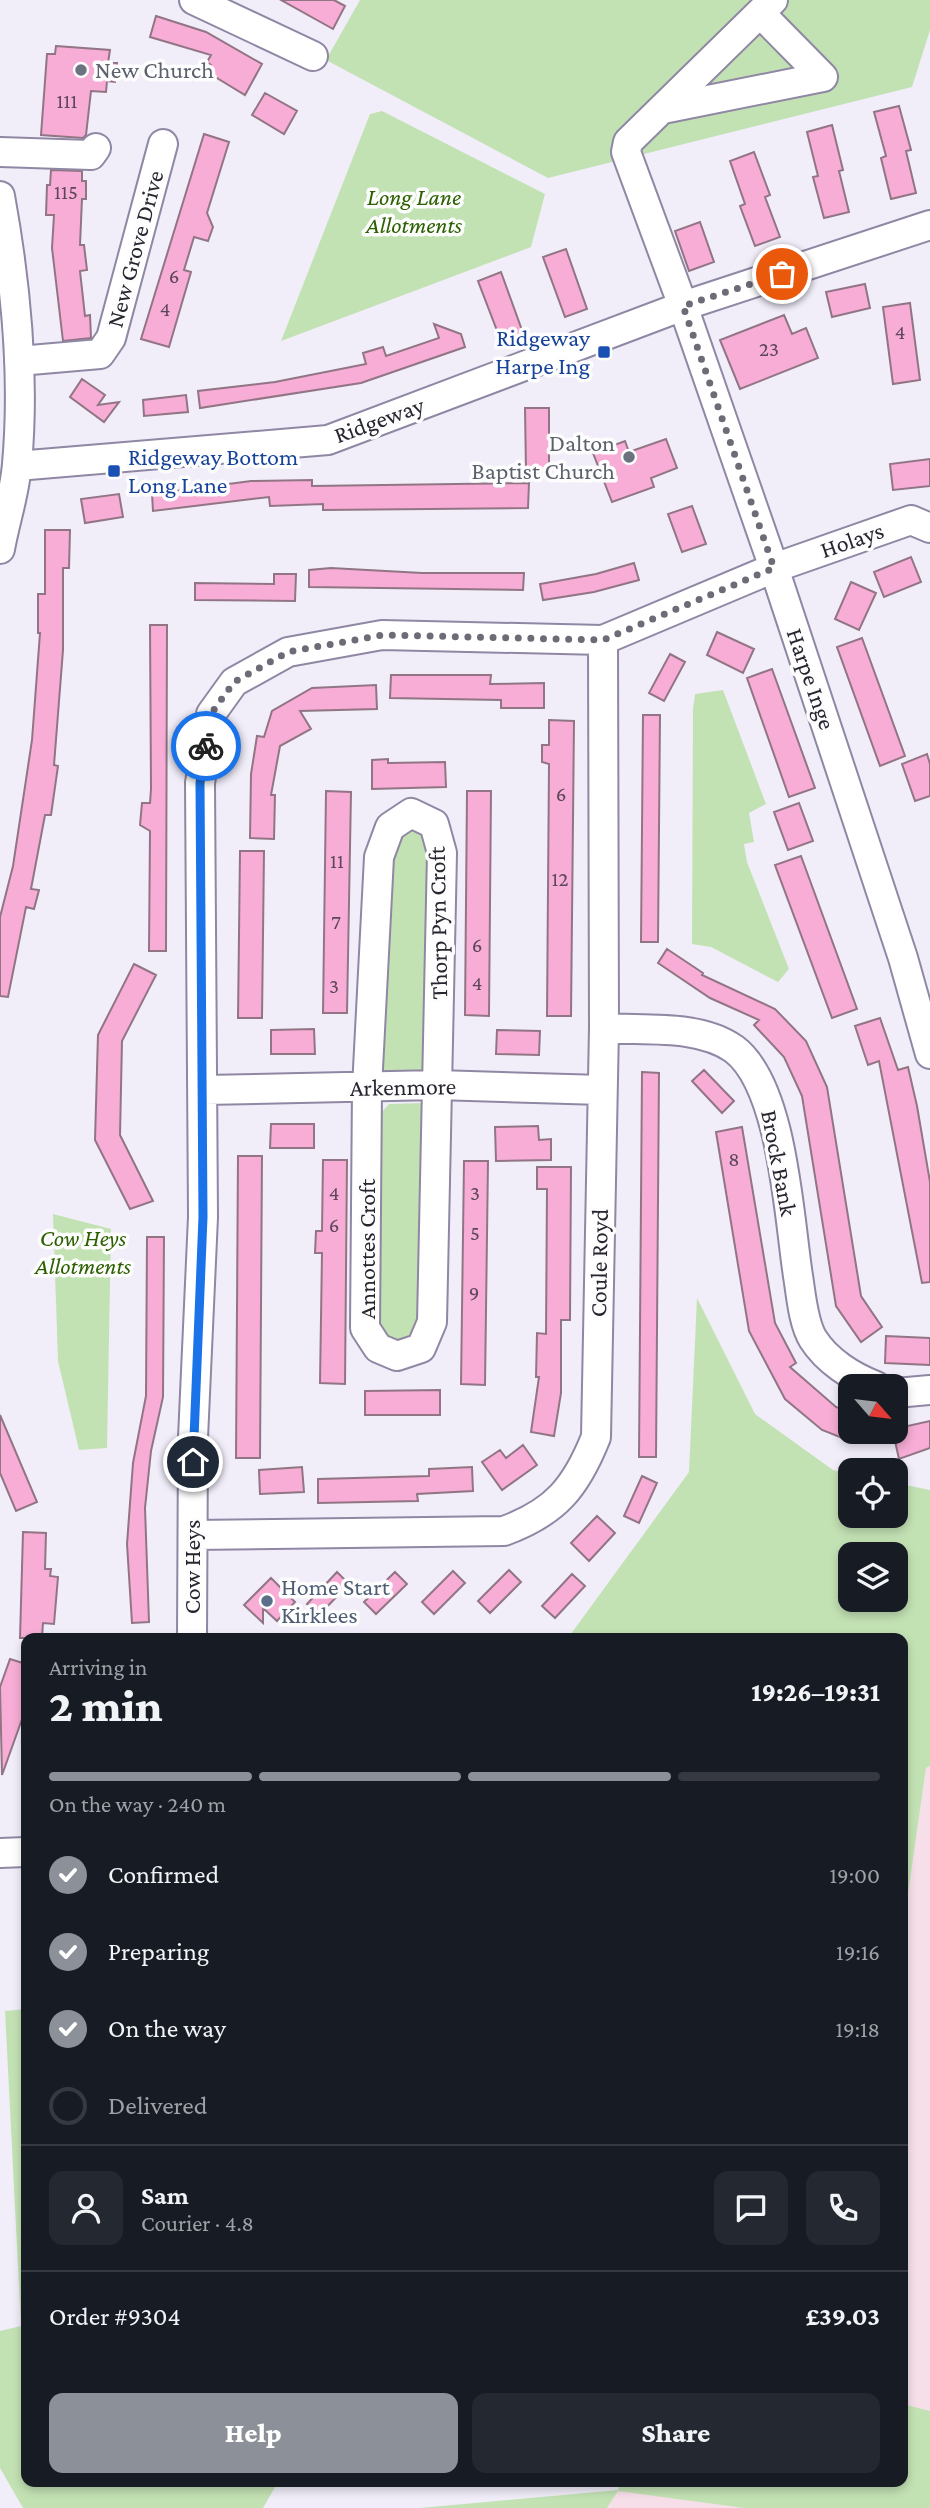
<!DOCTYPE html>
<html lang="en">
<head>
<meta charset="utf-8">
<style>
	body { margin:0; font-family:"Crimson Pro",serif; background:#242831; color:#f1f3f6; height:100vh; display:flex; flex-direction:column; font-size:26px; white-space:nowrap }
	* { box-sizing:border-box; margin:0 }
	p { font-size:23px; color:#9ea1a6 }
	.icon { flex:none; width:38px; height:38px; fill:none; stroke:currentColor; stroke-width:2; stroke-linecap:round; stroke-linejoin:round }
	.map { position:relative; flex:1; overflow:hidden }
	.side { position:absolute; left:21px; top:1633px; width:887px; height:854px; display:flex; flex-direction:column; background:#171b24; border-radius:14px; box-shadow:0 4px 10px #0003 }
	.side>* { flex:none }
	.needle { width:46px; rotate:118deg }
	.tools { position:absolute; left:838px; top:1374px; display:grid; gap:14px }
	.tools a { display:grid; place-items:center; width:70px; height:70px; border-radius:14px; background:#171b24; box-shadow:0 4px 10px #0003; font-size:35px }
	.pin { position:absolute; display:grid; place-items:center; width:60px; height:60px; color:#fff; margin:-30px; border:4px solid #fff; border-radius:50%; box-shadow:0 2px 7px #0007 }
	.courier { position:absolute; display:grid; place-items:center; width:70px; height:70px; margin:-35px; border:5px solid #1a73e8; border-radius:50%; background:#fff; color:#222; box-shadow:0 2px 9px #0007 }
	.overview em { font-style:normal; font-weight:800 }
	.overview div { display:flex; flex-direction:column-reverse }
	.overview { display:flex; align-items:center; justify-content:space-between; height:119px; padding:0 28px }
	h1 { font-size:46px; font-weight:800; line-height:52px }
	.bar { display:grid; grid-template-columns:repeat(4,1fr); gap:10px 7px; align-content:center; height:84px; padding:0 28px }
	.bar i { height:9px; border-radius:5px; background:#363941 }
	.bar .current { background:#8c9099 }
	.bar p { grid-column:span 4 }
	.line { display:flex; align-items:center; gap:18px; padding:0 28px; border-top:2px solid #363941 }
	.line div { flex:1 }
	.round { display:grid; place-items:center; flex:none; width:74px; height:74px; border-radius:14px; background:#242831 }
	ol { padding:0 28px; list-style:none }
	li { display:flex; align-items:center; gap:21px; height:77px }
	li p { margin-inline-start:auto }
	li .icon { padding:7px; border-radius:50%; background:#8c9099; color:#fff; stroke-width:4 }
	li:last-child { color:#9ea1a6 }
	li i { width:38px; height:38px; border:4px solid #363941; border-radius:50% }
	.primary-button { display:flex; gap:14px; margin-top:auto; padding:14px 28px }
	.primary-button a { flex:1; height:80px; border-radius:14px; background:#8c9099; color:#fff; font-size:28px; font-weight:800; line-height:80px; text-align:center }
	.primary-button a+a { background:#242831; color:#f1f3f6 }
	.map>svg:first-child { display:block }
	.industrial { fill:#f7dfe9 }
	.green { fill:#c3e2b4; fill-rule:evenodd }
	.building { fill:#f7add6; stroke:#927584; stroke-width:2 }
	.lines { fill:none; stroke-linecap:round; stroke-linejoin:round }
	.minor-casing { stroke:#8f87a3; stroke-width:32 }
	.minor { stroke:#fff; stroke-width:28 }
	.done { stroke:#6e6b77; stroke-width:7; stroke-dasharray:0 12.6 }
	.route { stroke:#1a73e8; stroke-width:9 }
	.worship-dot { fill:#6b7280; stroke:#fdfdfd; stroke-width:2.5 }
	.transit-dot { fill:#1a4fb4; stroke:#fdfdfd; stroke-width:2.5 }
	.service-dot { fill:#5c6f8a; stroke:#fdfdfd; stroke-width:2.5 }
	.labels { text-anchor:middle; stroke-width:7; stroke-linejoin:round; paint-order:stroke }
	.number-label { font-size:21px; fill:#5c475a }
	.worship-label { font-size:24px; fill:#5b616d; stroke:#fdfdfd; text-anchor:start }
	.park-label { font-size:24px; font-style:italic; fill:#2c6000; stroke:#fdfdfd }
	.street-label { font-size:24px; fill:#282530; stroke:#fdfdfd }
	.transit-label { font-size:24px; fill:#164399; stroke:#fdfdfd; text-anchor:end }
	.service-label { font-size:24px; fill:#4e5e75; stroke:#fdfdfd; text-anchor:start }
</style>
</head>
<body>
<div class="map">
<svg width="930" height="2508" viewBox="0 0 930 2508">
	<rect width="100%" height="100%" fill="#f1eefa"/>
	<path class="industrial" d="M930,1766V2411L903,2404V1929L926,1768Z
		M618,2490L744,2508H607Z"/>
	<path class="green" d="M360,0H930V30L912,87L548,178L326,60Z
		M382,111L545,194L531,247L281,341L370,114Z
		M723,690L766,804L749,813L754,842L744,844L747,862L789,969L778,982L711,947L692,944L693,709L695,694Z
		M409,827L430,836L429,1070L422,1075L386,1076L380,1070L392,846Z
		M422,1103L429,1112L422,1328L396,1350L380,1330L381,1113L389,1104Z
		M53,1214L111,1229L107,1448L79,1450L58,1361Z
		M697,1298L755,1414L833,1470L850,1474V1516H896V1483L930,1490V1766L926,1768L903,1929V1638H568L689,1472ZM850,1554H896V1600H850Z
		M26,2009V2482H278L263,2508H23L0,2468V2331L21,2326L5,2011Z
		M903,2404L930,2411V2508H744L618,2491L607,2508H420L618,2490L621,2482H903Z"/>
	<path class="building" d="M281,0H334L345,6L333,29Z
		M156,16L206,32L262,64L245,95L207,72L211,65L207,62L211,55L150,37Z
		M56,46L110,50L108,63H117L115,82L107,81L106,92L91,91L86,135L83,138L41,135L47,54H55Z
		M265,93L297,111L284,134L252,115Z
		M899,106L911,150L906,151L916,193L891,199L881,158L886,156L874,112Z
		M832,125L843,170L839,171L849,212L824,218L813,177L818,176L807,132Z
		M204,134L229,142L207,213L213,227L208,241L194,237L184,270L191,272L169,347L141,339Z
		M754,152L770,195L765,197L780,237L755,246L740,206L745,204L730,161Z
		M51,170L82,171V181H86V199H82L80,245H84L87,270L80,271L85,316L90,315L91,338L63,341L52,248L54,215H46L47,185H50Z
		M700,222L714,262L689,271L675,231Z
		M566,249L587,309L565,317L543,257Z
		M501,272L523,333L501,341L478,281Z
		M865,284L870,308L832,317L826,292Z
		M910,303L920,380L893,384L883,307Z
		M784,315L792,334L806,328L818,358L740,389L720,340Z
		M434,324L461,334L465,347L361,383L200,408L198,391L275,382L366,364L363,353L383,347L386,356L439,338Z
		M82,379L105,395L98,405L119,402L104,422L70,397Z
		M186,395L188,412L144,416L143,400Z
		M525,408H549V472H526Z
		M666,439L677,468L651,478L654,487L612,502L593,453L625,441L629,452Z
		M930,459V486L893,490L890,464Z
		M312,480V486L529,483L528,508L323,510V504L270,506L269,497L153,511L152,494L251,481Z
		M119,494L123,517L85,523L81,499Z
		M692,506L706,544L682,552L668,514Z
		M45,530H70L69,568H63V650L54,765L58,766L51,815H45L31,889L39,890L34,909L26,907L8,997L0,996V917L13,866L32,740L40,633H38V594H45Z
		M911,557L921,582L884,597L874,572Z
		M634,563L639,580L594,592L543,600L540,584L596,574Z
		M331,568L422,573H524L523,590L309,587V570Z
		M274,574H296L295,601L195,600V583L274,584Z
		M851,582L876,593L859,630L835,619Z
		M150,625H167L166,951H149L150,831L140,825L142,803H150L151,789Z
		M717,632L754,649L743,673L707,655Z
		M862,638L905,756L880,766L837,647Z
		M670,654L685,662L664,701L649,693Z
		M772,669L815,788L789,797L747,678Z
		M391,675H491L490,684L544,683V708H501V700L390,698Z
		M376,685L377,709L300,711L311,729L280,746L271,795H275L274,839L250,838L251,774L257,736L264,737L272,711L312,688Z
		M643,715H660L658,942H641Z
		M549,720L574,721L571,1016H547L549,764L542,762V745H549Z
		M927,754L930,764V796L915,801L902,764Z
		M388,759V763L445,762L446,787L372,789V760Z
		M326,791L351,792L347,1013H323Z
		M467,791H491L489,1016L465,1015Z
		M799,803L813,841L788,850L774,812Z
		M240,851H264L262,1018H238Z
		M801,856L857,1009L832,1018L775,865Z
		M667,949L703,973L702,975L775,1009L806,1041L827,1087L861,1296L882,1327L861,1342L836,1306L802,1096L784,1057L754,1025L759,1020L710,998L658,963Z
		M134,964L156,975L122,1041L120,1135L153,1201L130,1209L95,1140L97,1069L98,1035Z
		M880,1018L898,1070L908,1067L917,1106L930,1182V1282L922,1283L879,1061L868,1065L855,1026Z
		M314,1029L315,1054H271V1030Z
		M497,1030L540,1031L539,1055L496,1054Z
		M704,1070L734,1101L722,1113L692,1081Z
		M642,1072L659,1073L656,1457H639Z
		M271,1124H314V1148H270Z
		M538,1126L539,1140L551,1139V1160L496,1161L495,1127Z
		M742,1127L775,1323L796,1363L790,1367L836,1407L850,1413V1441L822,1430L785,1399L749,1331L716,1132Z
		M238,1156H262L260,1458H236Z
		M323,1160H347L345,1384L320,1383L322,1253H315L316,1231H322Z
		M464,1161H488L485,1385L461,1384Z
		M537,1167H571L570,1320H561V1393L554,1436L531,1432L539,1377H536L537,1333L546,1334L547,1189H537Z
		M147,1237H164L163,1397L151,1451L145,1508L149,1622L132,1623L127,1544L133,1463L146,1396Z
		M886,1336L930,1338V1365L885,1363Z
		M440,1390V1415H365V1391Z
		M0,1415L37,1502L16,1511L0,1473Z
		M930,1421V1448L899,1459L893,1432H904L903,1427Z
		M523,1445L537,1465L502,1490L482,1462L500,1450L506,1458Z
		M302,1467L304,1492L260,1494L259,1470Z
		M472,1467L473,1491L417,1494L418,1501L318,1503V1479L429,1476V1469Z
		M642,1476L657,1483L639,1523L624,1516Z
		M597,1516L615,1533L589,1561L571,1543Z
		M23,1532L46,1533L45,1569H51L50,1576L58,1577L54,1624L43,1623L42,1638H20Z
		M509,1570L521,1582L490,1613L478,1601Z
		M453,1571L465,1583L434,1614L422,1602Z
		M337,1572L349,1584L319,1615L307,1604Z
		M395,1572L407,1584L376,1614L364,1602Z
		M572,1574L585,1586L555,1618L542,1606Z
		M271,1578L295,1602L277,1621L263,1608V1623L244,1605Z
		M10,1659L26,1664V1708L2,1775L0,1687Z"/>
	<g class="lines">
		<g class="minor-casing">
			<path id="minor" d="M194,0L313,56
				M773,0L628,142L626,152L683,306L774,568L903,958L930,1054
				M663,109L823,77L760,13
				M0,152L91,155L96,148
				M0,196C16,284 25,375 17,464C15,492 5,521 0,549
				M19,361L100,354L111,338L163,144
				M17,466L328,440L683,306L930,225
				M411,813L434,824L442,853L432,1322L421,1348L397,1356L378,1348L365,1328L367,1088L379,857L390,827Z
				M604,1028C644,1031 699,1024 734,1049C783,1086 789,1218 798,1276C801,1294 803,1323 813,1339C827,1361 852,1377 876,1386
				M204,1090L437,1085L602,1090
				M896,1393L930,1390
				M193,1535L504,1531C556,1512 576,1487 596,1437L604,1028L603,640
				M192,1638L193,1438L203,1217L200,783L211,714L234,682L288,652L382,635L603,640L774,568L911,520L930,528
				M0,1853L26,1852"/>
		</g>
		<use href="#minor" class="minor"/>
	</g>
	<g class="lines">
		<path class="done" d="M206,746L211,714L234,682L288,652L382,635L603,640L774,568L683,306L782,274"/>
		<path class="route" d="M193,1462L203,1217L200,783L206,746"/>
	</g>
	<g class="worship-dot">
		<circle cx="81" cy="70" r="7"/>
		<circle cx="629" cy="457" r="7"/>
	</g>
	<g class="transit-dot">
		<rect x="597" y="345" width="14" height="14" rx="3.5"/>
		<rect x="107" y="464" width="14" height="14" rx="3.5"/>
	</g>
	<circle class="service-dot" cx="267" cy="1601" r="7"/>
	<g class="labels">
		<g class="number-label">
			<text x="67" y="108">111</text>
			<text x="66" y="199">115</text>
			<text x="174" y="283">6</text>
			<text x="165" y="316">4</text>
			<text x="900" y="339">4</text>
			<text x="769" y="356">23</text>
			<text x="561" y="801">6</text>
			<text x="337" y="868">11</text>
			<text x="560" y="886">12</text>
			<text x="336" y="929">7</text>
			<text x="477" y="952">6</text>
			<text x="477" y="990">4</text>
			<text x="334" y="993">3</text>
			<text x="734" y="1166">8</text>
			<text x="334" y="1200">4</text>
			<text x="475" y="1200">3</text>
			<text x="334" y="1232">6</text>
			<text x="475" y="1240">5</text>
			<text x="474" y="1300">9</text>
		</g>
		<g class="worship-label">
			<text x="95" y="78">New Church</text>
			<text x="615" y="451" text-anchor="end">Dalton<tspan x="615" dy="28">Baptist Church</tspan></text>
		</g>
		<g class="park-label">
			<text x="414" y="205">Long Lane<tspan x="414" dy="28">Allotments</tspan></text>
			<text x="83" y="1246">Cow Heys<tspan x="83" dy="28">Allotments</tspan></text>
		</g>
		<g class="street-label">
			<text transform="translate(135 249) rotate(-75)" y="8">New Grove Drive</text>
			<text transform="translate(379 420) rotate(-20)" y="8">Ridgeway</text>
			<text transform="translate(852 540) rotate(-19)" y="8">Holays</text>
			<text transform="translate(811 679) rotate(71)" y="8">Harpe Inge</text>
			<text transform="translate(438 923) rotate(-91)" y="8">Thorp Pyn Croft</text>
			<text transform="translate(403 1087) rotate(-1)" y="8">Arkenmore</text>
			<text transform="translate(779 1163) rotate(79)" y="8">Brock Bank</text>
			<text transform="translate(367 1249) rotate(-90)" y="8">Annottes Croft</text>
			<text transform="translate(599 1263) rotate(-89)" y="8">Coule Royd</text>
			<text transform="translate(192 1567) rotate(-90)" y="8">Cow Heys</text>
		</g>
		<g class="transit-label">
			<text x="590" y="346">Ridgeway<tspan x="590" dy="28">Harpe Ing</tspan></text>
			<text x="128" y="465" text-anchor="start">Ridgeway Bottom<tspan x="128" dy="28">Long Lane</tspan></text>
		</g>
		<g class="service-label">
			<text x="281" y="1595">Home Start<tspan x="281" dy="28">Kirklees</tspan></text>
		</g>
	</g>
</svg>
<div class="tools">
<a><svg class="needle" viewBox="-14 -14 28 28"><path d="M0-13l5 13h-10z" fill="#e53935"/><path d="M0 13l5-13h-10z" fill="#9ea1a6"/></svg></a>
<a><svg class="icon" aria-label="locate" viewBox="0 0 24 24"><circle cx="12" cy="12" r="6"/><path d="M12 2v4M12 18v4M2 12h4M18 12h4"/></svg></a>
<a><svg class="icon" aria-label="layers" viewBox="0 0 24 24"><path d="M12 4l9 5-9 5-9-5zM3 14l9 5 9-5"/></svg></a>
</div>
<div class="pin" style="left:782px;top:274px;background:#ea580c"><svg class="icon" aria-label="bag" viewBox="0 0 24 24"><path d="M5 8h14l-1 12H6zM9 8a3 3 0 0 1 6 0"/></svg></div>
<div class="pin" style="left:193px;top:1462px;background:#1f2937"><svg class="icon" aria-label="home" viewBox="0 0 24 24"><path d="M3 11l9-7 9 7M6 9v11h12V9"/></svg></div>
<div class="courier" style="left:206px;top:746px"><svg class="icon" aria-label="bike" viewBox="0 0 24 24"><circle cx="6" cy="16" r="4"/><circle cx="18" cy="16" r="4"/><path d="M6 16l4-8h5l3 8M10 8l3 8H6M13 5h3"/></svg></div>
<section class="side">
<div class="overview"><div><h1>2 min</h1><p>Arriving in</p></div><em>19:26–19:31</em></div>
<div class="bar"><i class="current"></i><i class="current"></i><i class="current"></i><i></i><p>On the way · 240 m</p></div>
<ol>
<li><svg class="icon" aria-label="check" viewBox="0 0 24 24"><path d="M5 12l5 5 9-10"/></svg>Confirmed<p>19:00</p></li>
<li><svg class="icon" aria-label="check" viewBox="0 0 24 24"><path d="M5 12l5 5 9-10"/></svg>Preparing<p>19:16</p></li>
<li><svg class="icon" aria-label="check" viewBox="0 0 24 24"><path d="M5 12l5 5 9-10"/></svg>On the way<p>19:18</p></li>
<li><i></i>Delivered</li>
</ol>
<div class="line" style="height:126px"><a class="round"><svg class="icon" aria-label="person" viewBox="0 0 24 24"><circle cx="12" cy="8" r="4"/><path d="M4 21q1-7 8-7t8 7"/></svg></a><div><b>Sam</b><p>Courier · 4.8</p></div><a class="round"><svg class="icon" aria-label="chat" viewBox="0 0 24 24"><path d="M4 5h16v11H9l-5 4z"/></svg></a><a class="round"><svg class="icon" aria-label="phone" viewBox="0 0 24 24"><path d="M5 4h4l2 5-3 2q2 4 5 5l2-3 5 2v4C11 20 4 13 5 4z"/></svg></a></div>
<div class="line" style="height:91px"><div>Order #9304</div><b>£39.03</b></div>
<div class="primary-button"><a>Help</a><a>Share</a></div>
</section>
</div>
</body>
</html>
